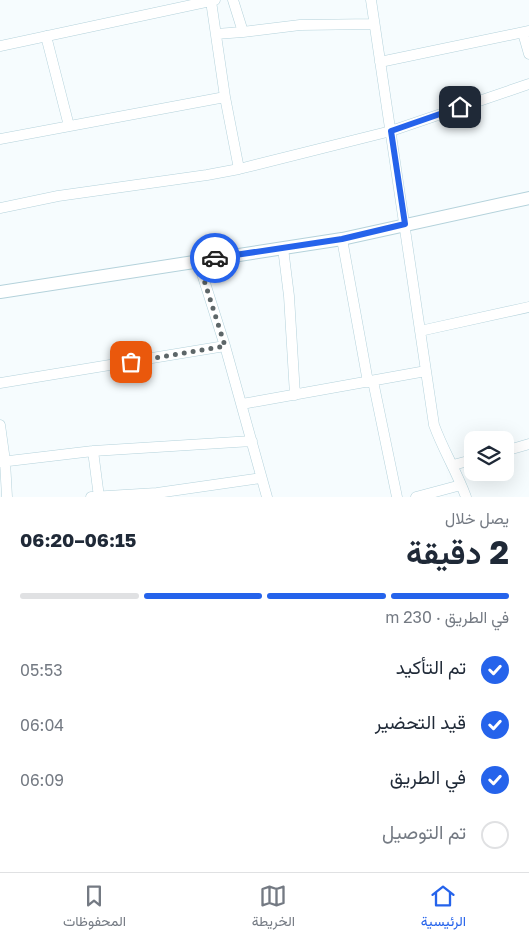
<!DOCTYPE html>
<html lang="ar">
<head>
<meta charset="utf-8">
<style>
	body { margin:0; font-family:"Golos Text",Vazirmatn,sans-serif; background:#f6f6f7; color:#1f2937; direction:rtl; height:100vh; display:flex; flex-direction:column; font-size:19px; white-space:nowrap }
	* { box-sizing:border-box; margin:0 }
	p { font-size:16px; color:#747a83 }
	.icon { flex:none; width:28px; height:28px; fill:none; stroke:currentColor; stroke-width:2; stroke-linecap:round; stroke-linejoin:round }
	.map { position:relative; height:497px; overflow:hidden; direction:ltr }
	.side { display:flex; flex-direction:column; background:#fff; flex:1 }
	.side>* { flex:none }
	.controls { position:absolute; left:464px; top:431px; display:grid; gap:10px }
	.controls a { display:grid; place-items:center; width:50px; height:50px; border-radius:10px; background:#fff; box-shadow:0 5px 20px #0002; font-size:25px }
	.pin { position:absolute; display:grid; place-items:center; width:42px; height:42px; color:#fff; margin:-21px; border-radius:10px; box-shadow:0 2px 8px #0006 }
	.courier { position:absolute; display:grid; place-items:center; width:50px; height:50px; margin:-25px; border:4px solid #2563eb; border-radius:50%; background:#fff; color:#222; box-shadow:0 1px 6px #0007 }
	.overview em { font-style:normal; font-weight:700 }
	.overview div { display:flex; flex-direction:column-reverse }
	.overview { display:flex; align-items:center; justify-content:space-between; height:85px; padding:0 20px }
	h1 { font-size:32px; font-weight:700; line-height:38px }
	.bar { display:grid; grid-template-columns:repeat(4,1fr); gap:8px 5px; align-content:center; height:60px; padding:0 20px }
	.bar i { height:6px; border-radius:4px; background:#e0e1e3 }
	.bar .selected { background:#2563eb }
	.bar p { grid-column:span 4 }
	ol { padding:0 20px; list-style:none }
	li { display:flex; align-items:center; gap:15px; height:55px }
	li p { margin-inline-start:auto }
	li .icon { padding:5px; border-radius:50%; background:#2563eb; color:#fff; stroke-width:4 }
	li:last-child { color:#747a83 }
	li i { width:28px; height:28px; border:2px solid #e0e1e3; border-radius:50% }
	.tab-bar { display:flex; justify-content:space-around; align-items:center; height:70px; border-top:1px solid #e0e1e3; background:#fff; font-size:14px; color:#747a83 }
	.tab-bar a { display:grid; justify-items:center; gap:2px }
	.tab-bar .selected { color:#2563eb }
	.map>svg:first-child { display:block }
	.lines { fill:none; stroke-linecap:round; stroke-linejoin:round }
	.minor-casing { stroke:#b4d2db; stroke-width:11 }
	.tertiary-casing { stroke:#b4d2db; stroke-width:14 }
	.minor { stroke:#fff; stroke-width:10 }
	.tertiary { stroke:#fff; stroke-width:12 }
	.done { stroke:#5d6668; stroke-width:5; stroke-dasharray:0 9 }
	.route { stroke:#2563eb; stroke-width:6 }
</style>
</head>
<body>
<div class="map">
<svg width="529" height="497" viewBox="0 0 529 497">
	<rect width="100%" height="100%" fill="#f6fcfe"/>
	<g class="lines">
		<g class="minor-casing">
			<path id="minor" d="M233,0L243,32L300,25L374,24
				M371,0L434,425C443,450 457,472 466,497
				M211,1L225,97L239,169
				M523,33L529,54
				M216,34L243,32
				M46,36L69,126
				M0,46L215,0
				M380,62L529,31
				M0,139L225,97
				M0,208L58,196L207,175L239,169L391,131L529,84
				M342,239L368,382
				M283,248L289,296L295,395
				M198,261L225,346L267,497
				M420,331L529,307
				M373,381L397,497
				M0,383L225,346
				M242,404L426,371
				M0,425L5,461L7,497
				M93,451L99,497
				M505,451L529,444
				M0,462L93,451L252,441
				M453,465L472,460
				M91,497L157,493L261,478
				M416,497L461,485"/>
		</g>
		<g class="tertiary-casing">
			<path id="tertiary" d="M0,292L342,239L529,198"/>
		</g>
		<use href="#minor" class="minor"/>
		<use href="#tertiary" class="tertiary"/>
	</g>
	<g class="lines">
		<path class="done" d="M131,362L225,346L198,261L215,258"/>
		<path class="route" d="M215,258L342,239L405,224L391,131L460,107"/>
	</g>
</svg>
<div class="controls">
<a><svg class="icon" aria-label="layers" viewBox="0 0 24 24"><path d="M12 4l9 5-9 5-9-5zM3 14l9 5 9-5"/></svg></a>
</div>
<div class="pin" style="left:131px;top:362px;background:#ea580c"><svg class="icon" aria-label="bag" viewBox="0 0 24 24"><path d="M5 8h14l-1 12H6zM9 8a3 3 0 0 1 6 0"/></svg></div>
<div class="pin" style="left:460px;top:107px;background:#1f2937"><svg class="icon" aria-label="home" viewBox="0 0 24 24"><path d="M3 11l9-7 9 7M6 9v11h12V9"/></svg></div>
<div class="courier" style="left:215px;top:258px"><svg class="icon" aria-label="car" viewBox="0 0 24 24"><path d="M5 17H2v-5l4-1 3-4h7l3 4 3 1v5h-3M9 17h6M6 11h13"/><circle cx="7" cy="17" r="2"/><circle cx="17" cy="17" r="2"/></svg></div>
</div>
<section class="side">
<div class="overview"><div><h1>2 دقيقة</h1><p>يصل خلال</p></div><em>06:15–06:20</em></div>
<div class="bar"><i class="selected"></i><i class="selected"></i><i class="selected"></i><i></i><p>في الطريق · 230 m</p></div>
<ol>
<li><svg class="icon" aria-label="check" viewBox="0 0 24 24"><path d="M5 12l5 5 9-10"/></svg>تم التأكيد<p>05:53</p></li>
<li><svg class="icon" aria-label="check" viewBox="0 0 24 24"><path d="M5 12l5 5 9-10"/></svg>قيد التحضير<p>06:04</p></li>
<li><svg class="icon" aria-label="check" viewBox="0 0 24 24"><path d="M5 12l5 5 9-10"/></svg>في الطريق<p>06:09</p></li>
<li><i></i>تم التوصيل</li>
</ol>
</section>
<nav class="tab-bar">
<a class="selected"><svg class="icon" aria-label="home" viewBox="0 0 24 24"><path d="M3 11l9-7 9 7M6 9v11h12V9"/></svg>الرئيسية</a>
<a><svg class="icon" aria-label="map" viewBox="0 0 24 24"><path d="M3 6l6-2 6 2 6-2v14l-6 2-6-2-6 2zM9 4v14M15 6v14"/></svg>الخريطة</a>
<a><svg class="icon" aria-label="saved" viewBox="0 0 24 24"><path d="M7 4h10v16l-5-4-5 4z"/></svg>المحفوظات</a>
</nav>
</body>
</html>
